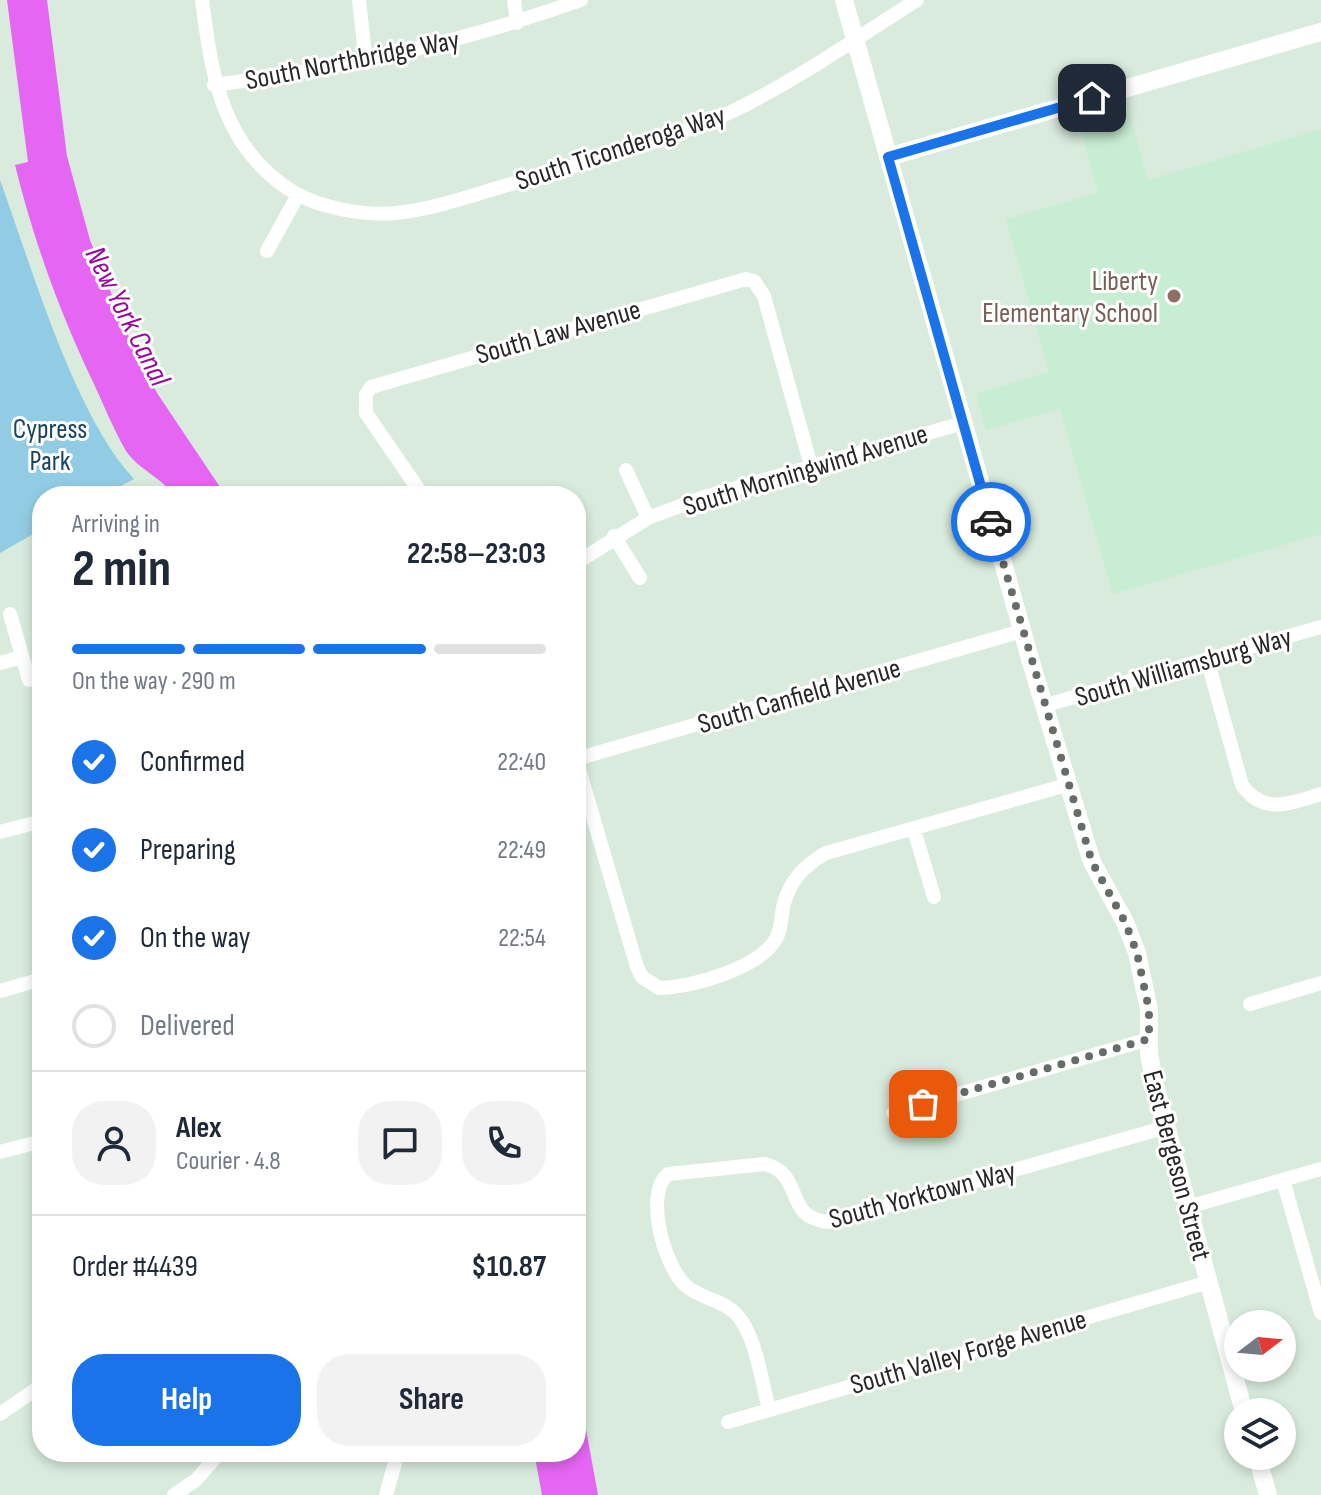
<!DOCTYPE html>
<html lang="en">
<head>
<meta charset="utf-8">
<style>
	body { margin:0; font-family:"Sofia Sans Condensed",sans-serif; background:#f2f2f3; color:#1f2937; height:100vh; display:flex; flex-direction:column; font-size:30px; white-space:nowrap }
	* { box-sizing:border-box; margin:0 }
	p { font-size:26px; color:#747a83 }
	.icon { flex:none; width:44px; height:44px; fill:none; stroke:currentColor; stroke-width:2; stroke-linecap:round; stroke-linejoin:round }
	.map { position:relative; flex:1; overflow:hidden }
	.side { position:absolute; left:32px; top:486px; width:554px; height:976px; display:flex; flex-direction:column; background:#fff; border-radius:32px; box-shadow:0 4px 12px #0003 }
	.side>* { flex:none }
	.needle { width:52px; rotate:74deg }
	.fabs { position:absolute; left:1224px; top:1310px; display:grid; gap:16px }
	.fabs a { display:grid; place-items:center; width:72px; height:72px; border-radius:50%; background:#fff; box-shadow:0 4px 12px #0003; font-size:40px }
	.pin { position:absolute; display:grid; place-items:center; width:68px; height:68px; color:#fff; margin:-34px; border-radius:16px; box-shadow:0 4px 12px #0006 }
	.courier { position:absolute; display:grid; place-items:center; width:80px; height:80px; margin:-40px; border:6px solid #1a73e8; border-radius:50%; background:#fff; color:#222; box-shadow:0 2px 10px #0007 }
	.overview em { font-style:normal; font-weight:700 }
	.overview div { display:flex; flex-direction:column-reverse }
	.overview { display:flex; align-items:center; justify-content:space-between; height:136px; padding:0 40px }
	h1 { font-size:52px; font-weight:700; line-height:60px }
	.bar { display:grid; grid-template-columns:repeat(4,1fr); gap:12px 8px; align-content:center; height:96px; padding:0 40px }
	.bar i { height:10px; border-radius:6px; background:#e0e1e3 }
	.bar .selected { background:#1a73e8 }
	.bar p { grid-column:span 4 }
	.line { display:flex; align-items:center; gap:20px; padding:0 40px; border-top:2px solid #e0e1e3 }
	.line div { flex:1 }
	.round { display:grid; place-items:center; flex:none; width:84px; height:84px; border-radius:32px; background:#f2f2f3 }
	ol { padding:0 40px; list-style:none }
	li { display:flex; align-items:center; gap:24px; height:88px }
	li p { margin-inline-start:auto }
	li .icon { padding:8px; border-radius:50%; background:#1a73e8; color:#fff; stroke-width:4 }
	li:last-child { color:#747a83 }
	li i { width:44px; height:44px; border:4px solid #e0e1e3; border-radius:50% }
	.cta { display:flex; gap:16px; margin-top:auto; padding:16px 40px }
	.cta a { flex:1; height:92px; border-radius:32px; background:#1a73e8; color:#fff; font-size:32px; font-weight:700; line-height:92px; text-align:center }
	.cta a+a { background:#f2f2f3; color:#1f2937 }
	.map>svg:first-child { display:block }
	.education { fill:#c7eed3 }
	.green { fill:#92cce4 }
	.water { fill:#e566f2 }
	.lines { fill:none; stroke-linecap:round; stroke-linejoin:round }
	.minor { stroke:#fff; stroke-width:14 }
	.tertiary { stroke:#fff; stroke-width:18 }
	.done { stroke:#666c67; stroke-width:8; stroke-dasharray:0 14.4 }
	.route { stroke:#1a73e8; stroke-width:10 }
	.education-dot { fill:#8d6e63; stroke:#fff; stroke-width:3 }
	.labels { text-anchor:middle; stroke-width:6; stroke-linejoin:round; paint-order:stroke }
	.street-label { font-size:28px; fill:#282828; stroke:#fff }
	.education-label { font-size:28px; fill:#785e54; stroke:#fff; text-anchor:end }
	.park-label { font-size:28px; fill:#174466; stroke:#fff }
	.water-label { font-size:30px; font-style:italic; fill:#98099b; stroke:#fff }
</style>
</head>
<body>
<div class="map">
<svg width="1321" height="1495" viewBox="0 0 1321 1495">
	<rect width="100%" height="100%" fill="#d8ebdc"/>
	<path class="education" d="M1126,102L1148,180L1321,129V534L1113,594L1060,409L986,430L976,394L1049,372L1006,219L1098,193L1077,117Z"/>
	<path class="green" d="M0,180C31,265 74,415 134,479L102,496H42V529L0,553Z"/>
	<path class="water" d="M7,0H47L67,156L90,240L132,345L157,393L226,496H175C161,477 139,470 126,451C114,430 104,406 94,384C60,313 34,242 15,165L28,162Z
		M576,1374L598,1495H542L534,1452H576Z"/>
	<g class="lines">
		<path class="minor" d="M202,0C212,77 222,149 295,193C321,208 365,216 395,213C437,209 478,193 518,182C589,161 663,143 731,112C796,81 856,38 917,0
			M359,0L366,63
			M514,0L517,23
			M214,85C344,68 457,44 581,0
			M267,251L298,195
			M626,470L648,518
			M423,496L366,413V394L371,387L746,279L754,281L764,296L811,466
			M614,536L640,578
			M576,563L648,518L704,497L963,423
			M10,614L29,680
			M1207,659L1242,785C1264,816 1291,803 1321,794
			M0,663L22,657
			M1046,705L1321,627
			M576,759L637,967L642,977L659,988C692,987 758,969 776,939C782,928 781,915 784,903C791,879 805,865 826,853L1070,784
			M576,759L1022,631
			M914,830L934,897
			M0,832L42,821
			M0,991L42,979
			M1250,1004L1321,983
			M893,1113L1149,1039
			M0,1152L42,1141
			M1283,1180L1321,1313
			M1188,1207L1321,1169
			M769,1409C761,1380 757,1340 738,1316C724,1299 701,1300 685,1285C664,1265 644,1194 668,1174L765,1164C806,1175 782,1219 830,1222L1167,1127
			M0,1414L42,1385
			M728,1422L1209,1282
			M174,1495L196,1480L220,1452
			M386,1495L398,1452"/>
		<path class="tertiary" d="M844,0L1033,669L1092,862L1125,922L1137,953L1149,1010V1054L1155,1085L1244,1412
			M888,157L1321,32
			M1257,1456L1268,1495"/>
	</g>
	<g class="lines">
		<path class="done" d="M923,1104L1149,1039V1010L1137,953L1125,922L1092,862L991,522"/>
		<path class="route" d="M991,522L888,157L1092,98"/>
	</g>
	<circle class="education-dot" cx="1174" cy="296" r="8"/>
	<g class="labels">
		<g class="street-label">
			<text transform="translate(352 59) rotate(-11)" y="10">South Northbridge Way</text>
			<text transform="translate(620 147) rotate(-18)" y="10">South Ticonderoga Way</text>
			<text transform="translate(558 331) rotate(-16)" y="10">South Law Avenue</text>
			<text transform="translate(805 469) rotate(-17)" y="10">South Morningwind Avenue</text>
			<text transform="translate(1183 666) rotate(-16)" y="10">South Williamsburg Way</text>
			<text transform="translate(799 695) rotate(-16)" y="10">South Canfield Avenue</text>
			<text transform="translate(1178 1165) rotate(75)" y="10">East Bergeson Street</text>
			<text transform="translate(922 1194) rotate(-15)" y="10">South Yorktown Way</text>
			<text transform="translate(968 1351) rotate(-16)" y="10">South Valley Forge Avenue</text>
		</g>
		<g class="education-label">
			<text x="1158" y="290">Liberty<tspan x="1158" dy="32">Elementary School</tspan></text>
		</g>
		<g class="park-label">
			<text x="50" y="438">Cypress<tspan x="50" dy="32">Park</tspan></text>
		</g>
		<g class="water-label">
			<text transform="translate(128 316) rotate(63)" y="10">New York Canal</text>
		</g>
	</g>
</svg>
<div class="fabs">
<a><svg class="needle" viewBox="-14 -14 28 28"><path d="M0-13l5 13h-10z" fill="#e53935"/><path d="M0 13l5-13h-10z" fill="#747a83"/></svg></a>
<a><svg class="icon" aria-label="layers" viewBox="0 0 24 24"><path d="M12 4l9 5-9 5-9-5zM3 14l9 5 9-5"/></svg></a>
</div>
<div class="pin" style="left:923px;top:1104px;background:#ea580c"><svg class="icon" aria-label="bag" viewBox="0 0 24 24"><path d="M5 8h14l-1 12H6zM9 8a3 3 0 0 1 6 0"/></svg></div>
<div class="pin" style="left:1092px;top:98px;background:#1f2937"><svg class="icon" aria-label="home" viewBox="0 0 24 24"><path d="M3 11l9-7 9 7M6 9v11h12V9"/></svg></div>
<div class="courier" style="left:991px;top:522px"><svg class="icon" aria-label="car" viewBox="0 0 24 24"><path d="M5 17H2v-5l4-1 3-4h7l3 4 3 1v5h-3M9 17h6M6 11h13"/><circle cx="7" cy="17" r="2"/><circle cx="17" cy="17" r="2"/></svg></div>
<section class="side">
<div class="overview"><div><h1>2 min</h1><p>Arriving in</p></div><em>22:58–23:03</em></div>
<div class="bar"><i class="selected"></i><i class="selected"></i><i class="selected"></i><i></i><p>On the way · 290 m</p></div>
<ol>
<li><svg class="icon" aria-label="check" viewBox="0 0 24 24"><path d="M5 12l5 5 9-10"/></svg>Confirmed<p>22:40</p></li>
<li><svg class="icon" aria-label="check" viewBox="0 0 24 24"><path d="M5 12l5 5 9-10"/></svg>Preparing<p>22:49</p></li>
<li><svg class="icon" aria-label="check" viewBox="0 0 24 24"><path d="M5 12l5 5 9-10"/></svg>On the way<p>22:54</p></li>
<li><i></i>Delivered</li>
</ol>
<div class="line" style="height:144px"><a class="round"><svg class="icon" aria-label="person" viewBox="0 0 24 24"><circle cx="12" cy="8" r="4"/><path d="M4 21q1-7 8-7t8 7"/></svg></a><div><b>Alex</b><p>Courier · 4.8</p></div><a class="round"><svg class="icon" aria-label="chat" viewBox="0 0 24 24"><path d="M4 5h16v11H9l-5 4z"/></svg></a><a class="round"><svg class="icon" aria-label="phone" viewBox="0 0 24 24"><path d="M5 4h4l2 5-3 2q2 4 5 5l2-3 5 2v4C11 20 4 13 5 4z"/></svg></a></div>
<div class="line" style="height:104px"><div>Order #4439</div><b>$10.87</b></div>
<div class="cta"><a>Help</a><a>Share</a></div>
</section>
</div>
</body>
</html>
